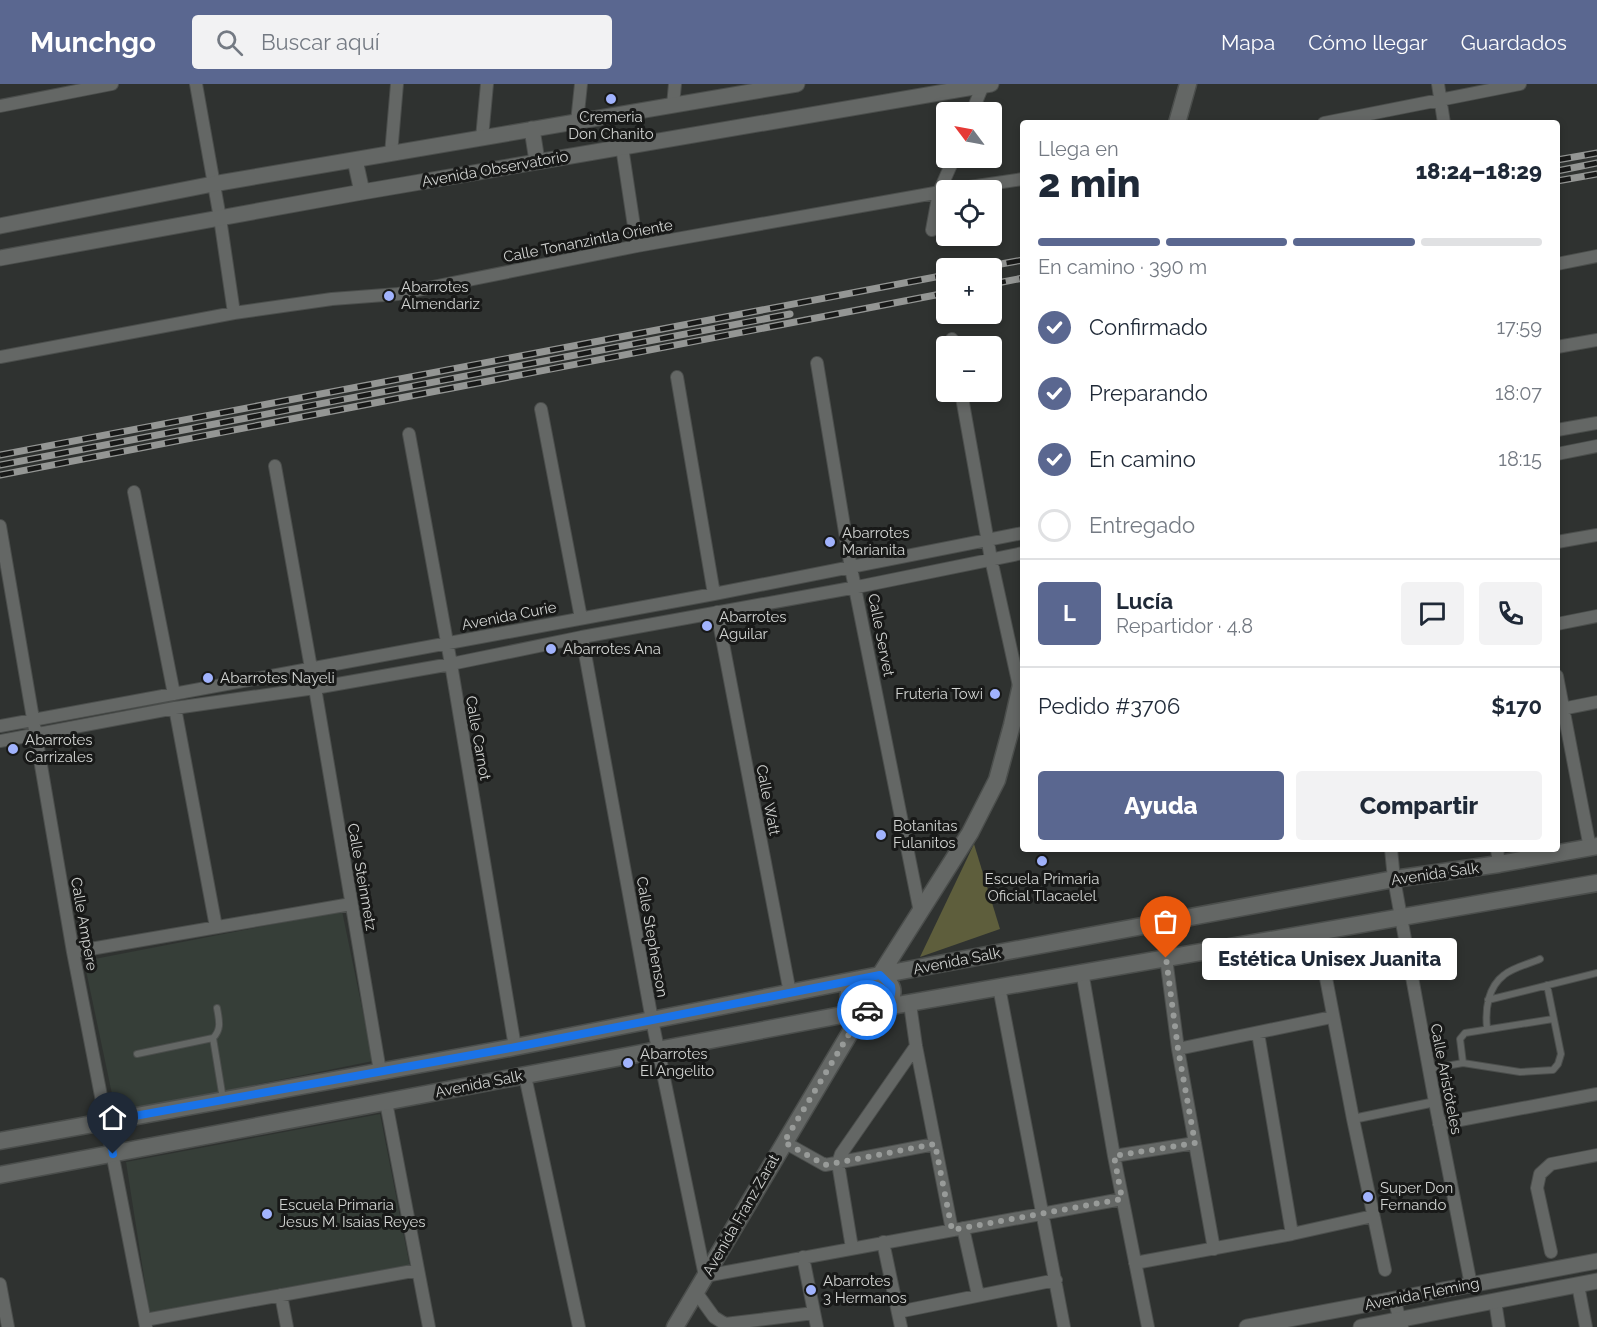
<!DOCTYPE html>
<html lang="es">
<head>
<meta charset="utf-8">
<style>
	body { margin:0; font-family:Raleway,sans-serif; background:#f2f2f3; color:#1f2937; height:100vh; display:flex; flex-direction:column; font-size:22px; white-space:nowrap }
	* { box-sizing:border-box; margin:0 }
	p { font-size:20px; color:#747a83 }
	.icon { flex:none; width:33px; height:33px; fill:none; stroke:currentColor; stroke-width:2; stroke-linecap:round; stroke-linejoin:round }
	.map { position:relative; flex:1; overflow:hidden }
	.sheet { position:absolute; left:1020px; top:36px; width:540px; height:732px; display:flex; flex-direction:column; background:#fff; border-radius:6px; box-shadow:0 3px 9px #0003 }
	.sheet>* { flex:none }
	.needle { width:39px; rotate:302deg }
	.controls { position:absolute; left:936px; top:18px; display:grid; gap:12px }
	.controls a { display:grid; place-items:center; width:66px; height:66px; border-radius:6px; background:#fff; box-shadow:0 3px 9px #0003; font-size:30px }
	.pin { position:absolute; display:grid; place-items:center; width:51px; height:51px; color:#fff; margin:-62px -26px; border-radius:50% 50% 50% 0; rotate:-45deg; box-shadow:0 0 6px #0007 }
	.pin .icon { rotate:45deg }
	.courier { position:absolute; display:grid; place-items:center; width:60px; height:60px; margin:-30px; border:4px solid #1a73e8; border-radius:50%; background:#fff; color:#222; box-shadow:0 2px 8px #0007 }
	.bubble { position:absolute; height:42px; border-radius:6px; background:#fff; box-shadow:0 3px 9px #0003; font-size:20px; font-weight:800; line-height:42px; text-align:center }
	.headline em { font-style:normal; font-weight:800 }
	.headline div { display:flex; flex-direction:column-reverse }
	.headline { display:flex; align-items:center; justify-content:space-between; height:102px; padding:0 18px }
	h1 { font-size:39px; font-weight:800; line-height:45px }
	.bar { display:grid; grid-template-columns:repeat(4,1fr); gap:9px 6px; align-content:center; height:72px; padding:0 18px }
	.bar i { height:8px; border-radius:4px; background:#e0e1e3 }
	.bar .selected { background:#5a6790 }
	.bar p { grid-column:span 4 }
	.line { display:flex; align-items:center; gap:15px; padding:0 18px; border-top:2px solid #e0e1e3 }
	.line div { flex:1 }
	.round { display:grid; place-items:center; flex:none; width:63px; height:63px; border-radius:6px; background:#f2f2f3 }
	ol { padding:0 18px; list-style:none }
	li { display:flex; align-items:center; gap:18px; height:66px }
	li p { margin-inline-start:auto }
	li .icon { padding:6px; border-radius:50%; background:#5a6790; color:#fff; stroke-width:4 }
	li:last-child { color:#747a83 }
	li i { width:33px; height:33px; border:3px solid #e0e1e3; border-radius:50% }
	.primary-button { display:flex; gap:12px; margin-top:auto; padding:12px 18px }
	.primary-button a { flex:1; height:69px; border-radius:6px; background:#5a6790; color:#fff; font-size:24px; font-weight:800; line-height:69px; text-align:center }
	.primary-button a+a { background:#f2f2f3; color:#1f2937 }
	header { display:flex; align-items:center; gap:36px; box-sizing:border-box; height:84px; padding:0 30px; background:#5a6790; color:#fff }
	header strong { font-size:28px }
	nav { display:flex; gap:33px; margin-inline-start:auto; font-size:21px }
	.search { width:420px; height:54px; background:#f2f2f3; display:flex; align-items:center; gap:15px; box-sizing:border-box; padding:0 21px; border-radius:6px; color:#747a83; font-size:22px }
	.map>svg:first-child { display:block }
	.built { fill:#363e38 }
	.green { fill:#5e5e3c }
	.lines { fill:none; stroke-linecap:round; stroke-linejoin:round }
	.service-casing { stroke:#4b4e4c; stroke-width:8 }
	.pedestrian-casing { stroke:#4b4e4c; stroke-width:10 }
	.minor-casing { stroke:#4b4e4c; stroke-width:14 }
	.tertiary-casing { stroke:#4b4e4c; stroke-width:17 }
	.secondary-casing { stroke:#4b4e4c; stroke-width:19 }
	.service { stroke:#646765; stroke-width:6 }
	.pedestrian { stroke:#646765; stroke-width:8 }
	.minor { stroke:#646765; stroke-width:12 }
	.tertiary { stroke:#646765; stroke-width:15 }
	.secondary { stroke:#646765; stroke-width:16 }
	.rail-casing { stroke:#949694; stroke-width:7 }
	.rail { stroke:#181918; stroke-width:4.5; stroke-dasharray:14; stroke-linecap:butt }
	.done { stroke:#989b99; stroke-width:6; stroke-dasharray:0 10.8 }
	.route { stroke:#1a73e8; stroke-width:8 }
	.poi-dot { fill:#a1b3fd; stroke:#181918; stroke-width:2 }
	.labels { text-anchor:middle; stroke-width:6; stroke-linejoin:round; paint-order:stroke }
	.poi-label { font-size:15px; fill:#d1d3d1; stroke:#181918; text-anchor:start }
	.street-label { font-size:15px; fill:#d1d3d1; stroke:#181918 }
</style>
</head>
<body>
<header>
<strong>Munchgo</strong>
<div class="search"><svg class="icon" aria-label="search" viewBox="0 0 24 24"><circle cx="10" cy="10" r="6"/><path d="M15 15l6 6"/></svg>Buscar aquí</div>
<nav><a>Mapa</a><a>Cómo llegar</a><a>Guardados</a></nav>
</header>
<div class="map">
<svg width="1597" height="1243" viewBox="0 0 1597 1243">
	<rect width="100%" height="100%" fill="#2f3230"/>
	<path class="built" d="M342,827L373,977L116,1029L84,877Z
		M380,1030L410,1183L150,1231L126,1078Z"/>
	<path class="green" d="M974,760L1000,845L920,873Z"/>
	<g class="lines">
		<g class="service-casing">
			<path id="service" d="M1488,916L1597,889
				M1487,944C1485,925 1488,903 1504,891C1514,883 1529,880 1540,875
				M213,954L223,1015
				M137,970L213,954C222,945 219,936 217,924
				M1463,979L1460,955L1465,949L1553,935
				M1429,985L1463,979L1520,988L1553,986L1558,980L1561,970L1547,901"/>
		</g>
		<g class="pedestrian-casing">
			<path id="pedestrian" d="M1353,1035L1435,1018"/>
		</g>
		<g class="minor-casing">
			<path id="minor" d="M196,0L220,134L234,229
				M1438,0L1444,39
				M673,21L675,0
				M0,22L112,0
				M972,28L983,1
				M577,38L581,0
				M1324,39L1520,0
				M482,54L487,0
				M622,63L637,162
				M391,70L397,0
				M949,106L1023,95
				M932,146L939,108L954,74
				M1557,180L1597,172
				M952,255L953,262
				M1557,263L1597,256
				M0,273L234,229L332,215L398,210L637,162L946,107
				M817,279L851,484L920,828
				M677,293L714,510
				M961,308L991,475L1019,602
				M541,325L581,534
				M1557,346L1597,339
				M409,350L451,580L515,963
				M1557,370L1597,362
				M275,382L311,584
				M134,408L174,610
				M0,442L73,868L146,1243
				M1557,458L1597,451
				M717,528L790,909
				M1557,540L1597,532
				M582,553L652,936L705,1192L1122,1115
				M1557,592L1590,764
				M315,604L380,987
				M175,624L216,843
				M1557,626L1597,618
				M0,642L714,510L1023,449
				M0,657L175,624L315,604L451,580L582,553L857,503L1023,469
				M1391,765L1394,795L1435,1018L1471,1201
				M1497,765L1499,780
				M1317,847L1353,1035L1385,1186
				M73,868L351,820
				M1166,874L1178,965L1214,1165
				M1082,887L1114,1072L1148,1243
				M999,903L1064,1243
				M910,920L916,962L952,1146
				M1258,949L1292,1150
				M1178,965L1332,933
				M525,992L579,1243
				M386,1018L429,1243
				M1439,1040L1597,1010
				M784,1058L825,1081L935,1060
				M1114,1072L1195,1059
				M963,1144L978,1211
				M883,1158L901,1243
				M852,1164L838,1079L841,1070L916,962
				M1551,1168L1537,1104L1540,1090L1551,1080L1597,1071
				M803,1173L817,1243
				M1135,1179L1292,1150L1373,1132
				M0,1200L8,1243
				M1578,1201L1586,1243
				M696,1208L714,1233L725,1240L814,1229
				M281,1211L287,1243
				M1394,1215L1402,1243
				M1495,1217L1499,1243
				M898,1228L1056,1196
				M145,1236L418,1186"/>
		</g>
		<g class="tertiary-casing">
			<path id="tertiary" d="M532,45L537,77
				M355,76L362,108
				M0,142L213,100L797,0
				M0,174L362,108L991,0
				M1247,1243L1597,1177
				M1361,1243L1597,1197"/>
		</g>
		<g class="secondary-casing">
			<path id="secondary" d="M1177,39L1188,0
				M878,924C896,915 898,903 880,891L970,749L997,696L1012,641L1023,592
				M0,1057L515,963L880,891L1394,795L1499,780L1597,762
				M0,1091L863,927L1597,799
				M675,1243L863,927C845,921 844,904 860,895"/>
		</g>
		<use href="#service" class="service"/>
		<use href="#pedestrian" class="pedestrian"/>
		<use href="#minor" class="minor"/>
		<use href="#tertiary" class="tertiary"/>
		<use href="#secondary" class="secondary"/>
		<g class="rail-casing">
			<path id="rail" d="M1557,76L1597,69
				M1557,87L1597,79
				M1557,97L1597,90
				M979,184L1023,176
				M992,200L1023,194
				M0,371L946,191
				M0,381L790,230
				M0,391L946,209"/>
		</g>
		<use href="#rail" class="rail"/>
	</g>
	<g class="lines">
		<path class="done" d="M867,926L863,927L784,1058L825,1081L935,1060L952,1146L1122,1115L1114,1072L1195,1059L1178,965L1166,874"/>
		<path class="route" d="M113,1070L107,1037L516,963L880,891L891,902C894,918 881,924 867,926"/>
	</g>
	<g class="poi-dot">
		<circle cx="611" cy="15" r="6"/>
		<circle cx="389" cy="212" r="6"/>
		<circle cx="830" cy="458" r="6"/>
		<circle cx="707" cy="542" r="6"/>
		<circle cx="551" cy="565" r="6"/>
		<circle cx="208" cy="594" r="6"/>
		<circle cx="995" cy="610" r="6"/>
		<circle cx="13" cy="665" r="6"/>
		<circle cx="881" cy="751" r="6"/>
		<circle cx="1042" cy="777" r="6"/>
		<circle cx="628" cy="979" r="6"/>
		<circle cx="1368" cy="1113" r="6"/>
		<circle cx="267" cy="1130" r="6"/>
		<circle cx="811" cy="1206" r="6"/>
	</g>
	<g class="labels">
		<g class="poi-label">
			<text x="611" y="38" text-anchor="middle">Cremeria<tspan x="611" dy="17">Don Chanito</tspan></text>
			<text x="401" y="208">Abarrotes<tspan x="401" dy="17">Almendariz</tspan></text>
			<text x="842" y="454">Abarrotes<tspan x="842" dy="17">Marianita</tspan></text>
			<text x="719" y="538">Abarrotes<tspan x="719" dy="17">Aguilar</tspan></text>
			<text x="563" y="570">Abarrotes Ana</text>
			<text x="220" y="599">Abarrotes Nayeli</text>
			<text x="983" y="615" text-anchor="end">Fruteria Towi</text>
			<text x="25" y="661">Abarrotes<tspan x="25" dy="17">Carrizales</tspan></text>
			<text x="893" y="747">Botanitas<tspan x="893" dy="17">Fulanitos</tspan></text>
			<text x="1042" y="800" text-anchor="middle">Escuela Primaria<tspan x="1042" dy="17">Oficial Tlacaelel</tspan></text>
			<text x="640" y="975">Abarrotes<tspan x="640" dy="17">El Angelito</tspan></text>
			<text x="1380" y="1109">Super Don<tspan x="1380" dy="17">Fernando</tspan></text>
			<text x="279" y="1126">Escuela Primaria<tspan x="279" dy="17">Jesus M. Isaias Reyes</tspan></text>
			<text x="823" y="1202">Abarrotes<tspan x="823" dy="17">3 Hermanos</tspan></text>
		</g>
		<g class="street-label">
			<text transform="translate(495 85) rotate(-10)" y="5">Avenida Observatorio</text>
			<text transform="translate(588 157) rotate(-11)" y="5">Calle Tonanzintla Oriente</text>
			<text transform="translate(509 532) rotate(-11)" y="5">Avenida Curie</text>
			<text transform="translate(881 551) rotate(79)" y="5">Calle Servet</text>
			<text transform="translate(478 654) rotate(80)" y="5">Calle Carnot</text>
			<text transform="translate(768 716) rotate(79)" y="5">Calle Watt</text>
			<text transform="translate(1435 790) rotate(-8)" y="5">Avenida Salk</text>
			<text transform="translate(362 793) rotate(80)" y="5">Calle Steinmetz</text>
			<text transform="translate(84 840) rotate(80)" y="5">Calle Ampere</text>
			<text transform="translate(652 853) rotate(80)" y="5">Calle Stephenson</text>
			<text transform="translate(957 877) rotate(-11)" y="5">Avenida Salk</text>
			<text transform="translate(1446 995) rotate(79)" y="5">Calle Aristóteles</text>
			<text transform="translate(479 1000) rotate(-11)" y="5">Avenida Salk</text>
			<text transform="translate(741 1131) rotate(-60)" y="5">Avenida Franz Zarat</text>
			<text transform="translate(1422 1210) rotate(-11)" y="5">Avenida Fleming</text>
		</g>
	</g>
</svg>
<div class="controls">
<a><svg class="needle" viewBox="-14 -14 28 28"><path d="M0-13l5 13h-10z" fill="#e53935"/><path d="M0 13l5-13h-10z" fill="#747a83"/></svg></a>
<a><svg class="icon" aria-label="locate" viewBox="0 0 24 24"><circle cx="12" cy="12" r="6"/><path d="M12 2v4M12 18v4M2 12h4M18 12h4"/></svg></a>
<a>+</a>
<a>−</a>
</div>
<div class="pin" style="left:1166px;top:874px;background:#ea580c"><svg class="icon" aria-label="bag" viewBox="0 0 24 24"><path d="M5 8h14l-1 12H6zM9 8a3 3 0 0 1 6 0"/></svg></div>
<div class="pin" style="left:113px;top:1070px;background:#1f2937"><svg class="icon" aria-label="home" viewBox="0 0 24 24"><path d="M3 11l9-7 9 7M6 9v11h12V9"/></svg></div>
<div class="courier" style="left:867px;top:926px"><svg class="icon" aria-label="car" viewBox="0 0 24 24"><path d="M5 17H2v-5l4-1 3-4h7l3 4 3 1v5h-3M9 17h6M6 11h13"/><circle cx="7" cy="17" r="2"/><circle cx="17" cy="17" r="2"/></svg></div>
<div class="bubble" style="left:1202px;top:854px;width:255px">Estética Unisex Juanita</div>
<section class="sheet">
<div class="headline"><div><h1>2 min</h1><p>Llega en</p></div><em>18:24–18:29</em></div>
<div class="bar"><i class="selected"></i><i class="selected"></i><i class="selected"></i><i></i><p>En camino · 390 m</p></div>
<ol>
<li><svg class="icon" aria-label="check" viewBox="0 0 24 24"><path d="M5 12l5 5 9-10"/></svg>Confirmado<p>17:59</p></li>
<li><svg class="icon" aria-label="check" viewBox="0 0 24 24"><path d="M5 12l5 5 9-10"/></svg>Preparando<p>18:07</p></li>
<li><svg class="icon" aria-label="check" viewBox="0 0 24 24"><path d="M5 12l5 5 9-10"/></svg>En camino<p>18:15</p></li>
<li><i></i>Entregado</li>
</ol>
<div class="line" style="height:108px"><b class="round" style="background:#5a6790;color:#fff">L</b><div><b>Lucía</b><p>Repartidor · 4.8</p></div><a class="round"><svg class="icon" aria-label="chat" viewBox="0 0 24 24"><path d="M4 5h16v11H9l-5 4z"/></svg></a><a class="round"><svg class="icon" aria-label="phone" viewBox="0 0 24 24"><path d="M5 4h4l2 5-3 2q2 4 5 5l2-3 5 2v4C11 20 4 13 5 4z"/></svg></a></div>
<div class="line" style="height:78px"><div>Pedido #3706</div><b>$170</b></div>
<div class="primary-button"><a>Ayuda</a><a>Compartir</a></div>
</section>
</div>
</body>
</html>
